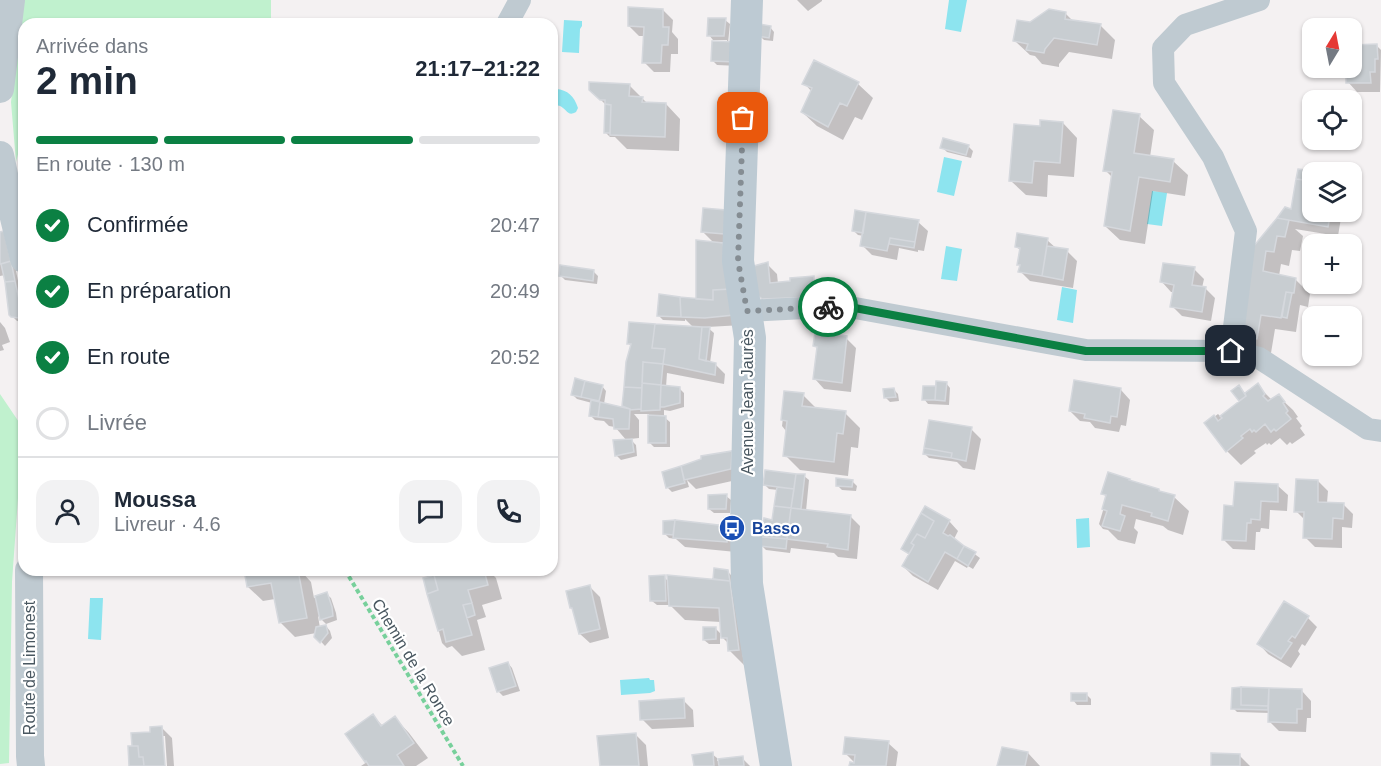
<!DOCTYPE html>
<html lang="fr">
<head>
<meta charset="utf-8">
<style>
	body { margin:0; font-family:Helvetica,sans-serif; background:#f2f2f3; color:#1f2937; height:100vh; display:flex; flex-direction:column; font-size:22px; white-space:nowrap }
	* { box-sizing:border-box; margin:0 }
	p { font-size:20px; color:#747a83 }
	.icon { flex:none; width:33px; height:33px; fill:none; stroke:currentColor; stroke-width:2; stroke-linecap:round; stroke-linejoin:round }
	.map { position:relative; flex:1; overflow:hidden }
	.panel { position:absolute; left:18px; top:18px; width:540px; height:558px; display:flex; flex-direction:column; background:#fff; border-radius:18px; box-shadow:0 2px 4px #0004 }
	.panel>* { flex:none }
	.needle { width:39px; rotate:10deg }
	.fabs { position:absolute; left:1302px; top:18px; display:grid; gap:12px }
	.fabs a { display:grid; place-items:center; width:60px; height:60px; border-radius:12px; background:#fff; box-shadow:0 2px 4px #0004; font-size:30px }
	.pin { position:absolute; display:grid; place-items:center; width:51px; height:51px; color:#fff; margin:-26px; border-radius:12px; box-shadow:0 3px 9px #0006 }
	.courier { position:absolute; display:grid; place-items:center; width:60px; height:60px; margin:-30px; border:4px solid #0b8043; border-radius:50%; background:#fff; color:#222; box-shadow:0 2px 8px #0007 }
	.headline em { font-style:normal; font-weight:600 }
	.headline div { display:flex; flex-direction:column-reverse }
	.headline { display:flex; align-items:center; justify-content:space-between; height:102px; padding:0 18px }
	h1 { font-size:39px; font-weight:600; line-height:45px }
	.bar { display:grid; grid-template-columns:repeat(4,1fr); gap:9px 6px; align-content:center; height:72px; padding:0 18px }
	.bar i { height:8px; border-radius:4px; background:#e0e1e3 }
	.bar .current { background:#0b8043 }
	.bar p { grid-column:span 4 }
	.line { display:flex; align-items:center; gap:15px; padding:0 18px; border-top:2px solid #e0e1e3 }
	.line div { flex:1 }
	.round { display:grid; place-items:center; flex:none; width:63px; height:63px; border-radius:18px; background:#f2f2f3 }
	ol { padding:0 18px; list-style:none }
	li { display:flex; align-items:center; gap:18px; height:66px }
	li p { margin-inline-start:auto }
	li .icon { padding:6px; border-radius:50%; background:#0b8043; color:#fff; stroke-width:4 }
	li:last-child { color:#747a83 }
	li i { width:33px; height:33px; border:3px solid #e0e1e3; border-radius:50% }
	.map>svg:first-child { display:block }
	.green { fill:#c0f1ce }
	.water { fill:#8de4ef }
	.shadow { fill:#0003 }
	.building { fill:#c8cdd1; stroke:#d5d8dd; stroke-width:1.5 }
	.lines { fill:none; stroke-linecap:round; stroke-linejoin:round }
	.path { stroke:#77d09b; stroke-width:4; stroke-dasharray:4.5 3; stroke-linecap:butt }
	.minor { stroke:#bfcad1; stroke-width:22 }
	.tertiary { stroke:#bfcad1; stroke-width:28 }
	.secondary { stroke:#bdcad3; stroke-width:32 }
	.done { stroke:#858d93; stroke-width:6; stroke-dasharray:0 10.8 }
	.route { stroke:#0b8043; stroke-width:8 }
	.labels { text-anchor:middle; stroke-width:4.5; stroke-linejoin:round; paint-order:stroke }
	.street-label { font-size:16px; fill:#495760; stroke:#fff }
	.transit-label { font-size:16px; font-weight:bold; fill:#164399; stroke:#fff; text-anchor:start }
</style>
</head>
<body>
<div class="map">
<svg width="1381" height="766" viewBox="0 0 1381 766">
	<rect width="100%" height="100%" fill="#f4f1f2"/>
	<path class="green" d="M24,0H271V24H24V131L16,162L11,102Z
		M0,394L23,428L12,582L9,763L0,764Z"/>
	<path class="water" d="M949,0H967L961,32L945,29Z
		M564,20L582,21V26L580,29L579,53L562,52Z
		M556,89C568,90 574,96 578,108L576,112C569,116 568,112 563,108C560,105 556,105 552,105V91Z
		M944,157L962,161L954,196L937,192Z
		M1152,191L1167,193L1162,226L1147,224Z
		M946,246L962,249L957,281L941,279Z
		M1062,287L1077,290L1073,323L1057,320Z
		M1089,518L1090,547L1077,548L1076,519Z
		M90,598H103L101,640L88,639Z
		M649,678L650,680H654L655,691L650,693L621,695L620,680Z"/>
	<path class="shadow" d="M797,0H822V1L808,11Z
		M663,10L673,20L672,32L678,39V54H671L670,72H654L644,62L645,36H639L629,26Z
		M1065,13L1074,22L1101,26L1115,40L1112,59L1069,52L1059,64V67L1042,64L1035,56L1030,55L1015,41L1030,23Z
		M725,20L730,24L728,43L739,66L717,65L713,61L727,43V40H713L709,35Z
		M770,27L774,32L773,41L764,40L759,35Z
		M1352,46H1377L1381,50L1380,92H1357L1348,82L1347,76L1343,72V68H1352Z
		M804,83L858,84L873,98L862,120L855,117L843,140L817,126L802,112L812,92Z
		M629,85L648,104H666L680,119L679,151L627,149L615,137H610L605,132L606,105L591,90Z
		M1139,116L1154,130L1150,157L1173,161L1188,175L1185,196L1153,191L1145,244L1120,240L1105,226L1113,178L1105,170Z
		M1063,123L1077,138L1074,177L1048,175L1047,197L1026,195L1011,181L1041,128Z
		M968,146L973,151L971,158L947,152L942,147Z
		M1312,173V212H1342L1338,236L1295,229L1303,236L1300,251L1292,250L1289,266L1281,264L1279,276L1295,279L1310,294L1308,307L1300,305L1296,332L1275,329L1271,353L1261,352L1243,333L1255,247L1292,211Z
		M704,210L733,243L720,242L733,255L743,325L707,327L714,333L710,363L715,364L725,374L724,384L667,373L666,387L679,388L684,393V407L670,411L664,410V417L670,422V447H654L649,442V414H634L639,420V438L630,439L636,445L637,456L621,460L617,456L627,441L615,427L609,426L604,421L595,420L590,415L592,403L577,399L573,395L602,386L606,391L604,404L627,409L623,406L632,347L628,343L694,328L685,319V321L663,320L658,315L697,301L715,244L702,231Z
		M918,222L928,231L924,251L918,250V252L899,248L897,260L872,255L862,245L864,236L858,235L853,230Z
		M0,234L20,270L16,271L23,305V322L17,321L10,314L5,275L0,276Z
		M1047,240L1057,249L1067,251L1077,261L1073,288L1030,281L1020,271L1021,266L1019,264L1021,251L1016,246Z
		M767,264L777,274L778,284L813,278L823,288V306L773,308Z
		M1194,269L1204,279L1202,288H1205L1215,298L1211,321L1182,316L1172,306L1174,292H1171L1162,282Z
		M593,271L598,276L597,284L565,280L561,276Z
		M0,322L5,328L10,342L2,345L4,350L0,351Z
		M846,338L856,348L851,392L824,389L815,379L818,349L814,345Z
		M946,383L950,388L949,405L928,404L924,399L938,388Z
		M1257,385L1272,400L1278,396L1293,410L1298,417L1296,418L1302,426L1300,428L1305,435L1292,444L1290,442L1287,445L1280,438L1271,445L1269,443L1267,445L1266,443L1254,451L1256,453L1241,465L1227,451L1206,423L1218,414L1221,417L1242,401L1233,391L1239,387L1245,395Z
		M894,390L898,394L899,401L890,402L886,398Z
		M1121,390L1130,400L1126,426L1121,425L1119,432L1095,428L1090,422L1080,421L1070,411Z
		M786,393L803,395L818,410L845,413L860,428L858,448L851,447L848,476L800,470L785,455L786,431L782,426Z
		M971,429L981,439L975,470L963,468L957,462L929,458L924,453Z
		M731,453L741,479L696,489L687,480L689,487L672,492L667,487Z
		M1109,474L1129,480L1132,483L1159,490L1162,493L1174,497L1189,511L1183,535L1168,530L1163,526L1136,519L1134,528L1138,532L1135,544L1118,540L1108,530L1103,529L1099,524L1107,497L1103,494Z
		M804,476L809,480L806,511L850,516L860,526L857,559L838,557L834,553L791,548L790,553L766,550L762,546L774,521L778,490L769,489L764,484Z
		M852,481L857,486L856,491L842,490L837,485Z
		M1318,481L1328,491L1327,503L1343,504L1353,514L1352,528L1342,527V548L1315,547L1305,537L1306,521L1296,511Z
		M1278,486L1288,495L1287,511L1270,510L1269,529L1261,528L1260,532H1256L1255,550L1233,549L1223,539L1235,507Z
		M726,496L731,500L730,513H714L709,509Z
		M675,521L726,527L736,537V552L685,547L676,539L669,538L665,534Z
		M949,521L958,531L954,539L980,558L973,569L968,566L967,568L955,561L938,590L913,576L903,566Z
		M245,570H300L311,582L314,598L326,594L331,598L336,613L337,620L326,624L318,616L320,628L326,626L330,631L332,638L325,646L316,636V633L295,637L280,622L275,599L263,601L248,587Z
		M458,570H488L496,578L502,599L482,605L486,617L477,620L485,650L462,656L452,646L447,648L442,643L425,579Z
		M715,570L727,571L732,576L744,665L730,651L729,644L720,635V644H709L704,640L715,628L722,635L721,622L685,620L670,605H657L652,601L664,577L669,582L715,581Z
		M590,587L600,597L609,638L590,643L580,634L575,611L571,608Z
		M1308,618L1317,627L1305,646L1302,644L1298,651L1300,654L1291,668L1268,654L1259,644Z
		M508,663L512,668L520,691L503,696L498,691Z
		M1233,689L1302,691L1311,701V718H1307L1306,732L1279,731L1269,721L1270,713L1237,712L1233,708Z
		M1086,694L1091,699V705H1077L1073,700Z
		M683,700L693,710L694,727L652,729L642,719Z
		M373,716L383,726L395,718L409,733L428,758L416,766H361L367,762L347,735Z
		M162,728L172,738L174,766H167L165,736H162L164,766H131L152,733Z
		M636,735L646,745L648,766H601Z
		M888,743L898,752L896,766H851L857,765L845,753Z
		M1028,753L1040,766H999Z
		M712,754L717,758V761L742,758L750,766H695Z
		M1239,755L1250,766H1212Z"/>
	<path class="building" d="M628,7L663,9V27H669L668,45H662L661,63H642L644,27L628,26Z
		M1049,9L1066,12L1065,19L1101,24L1097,45L1054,38L1045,49L1044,53L1026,50L1028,44L1013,41L1017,20L1030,22Z
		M708,18H726L724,36H707Z
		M759,24L771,26L769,38L757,36Z
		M712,41L736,42L735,62L711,61Z
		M1377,44L1378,59H1375V72H1370L1371,83H1346V73H1342L1341,68H1352V45Z
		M814,60L859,82L847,106L840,103L828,127L801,112L812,88L802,84Z
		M589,82L630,84L629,96L643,97L642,102L666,103L665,137L610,135L611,105L605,104V100H600L589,90Z
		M605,104L611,105L610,133H604Z
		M1113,110L1140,114L1134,153L1174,159L1170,182L1139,177L1130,231L1104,226L1112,172L1103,171Z
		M1040,120L1063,122L1060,163L1034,161L1032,183L1009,181L1014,124L1040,126Z
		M943,138L969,145L966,155L940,148Z
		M1298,169L1313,171L1312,181L1296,179Z
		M1296,179L1312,181V212H1331L1328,227L1277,218L1285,207L1291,209Z
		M703,208L726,210L724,234L701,232Z
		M855,210L866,212L863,233L852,231Z
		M866,212L919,220L915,242L890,238L887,251L860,246Z
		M1277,218L1289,220L1285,237L1277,236L1274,252L1266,251L1263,271L1296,278L1294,293L1286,292L1281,318L1261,315L1257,339L1245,337L1241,334L1253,247Z
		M4,231L11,261L0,264V232Z
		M1017,233L1048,238L1042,276L1018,272L1020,265H1017L1020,248L1015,247Z
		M890,238L915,242L914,248L889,244Z
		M696,240L723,243L731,289L713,290V300L696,299Z
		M1047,246L1068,249L1063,280L1042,276Z
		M11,261L15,281L5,282L1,264Z
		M768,262L770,283L790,281V278L814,276V297L762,299L754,292L750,267Z
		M1163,263L1195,267L1192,285L1206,287L1202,312L1170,307L1174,285L1160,282Z
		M560,265L594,270L593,281L559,276Z
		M15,281L19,299V318L11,317L9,315L5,282Z
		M731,289L734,315L705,318L681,317L680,297L713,300V290Z
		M1286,292L1292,293L1287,318L1282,317Z
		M659,294L680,297L681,317L657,316Z
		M629,322L655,324L652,348L665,349L663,364L643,362L642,388L624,387L626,362L631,344H627Z
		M655,324L702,327L699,359L716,363L715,375L663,364L665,349L652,348Z
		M702,327H710L706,361L699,359Z
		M815,332L847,336L842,383L813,379L817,347L813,346Z
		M643,362L663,364L661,385L642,383Z
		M575,378L585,381L581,397L571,395Z
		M1074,380L1121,388L1117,417L1111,416L1110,423L1084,418L1085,414L1069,411Z
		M585,381L603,385L599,401L581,397Z
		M936,381L947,382L945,401L935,400Z
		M642,383L661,385L660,410L641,411Z
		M1258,383L1265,394L1263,396L1268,401L1279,394L1285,402L1283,403L1288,411L1286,413L1291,419L1276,431L1274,429L1271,432L1265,424L1256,432L1254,430L1252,432L1250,429L1241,436L1243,438L1226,452L1204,423L1214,415L1218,421L1222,418L1220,416L1246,396L1245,393Z
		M661,385L680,387V403L664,407H660Z
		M1239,385L1246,396L1239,401L1231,391Z
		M923,386H936L935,400H922Z
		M624,387L642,388L641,409L630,410V409L622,406Z
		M894,388L896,397L884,398L883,389Z
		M784,391L804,393L802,406L846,411L843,434L837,433L834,462L783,456L787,421L781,420Z
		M591,400L600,402L598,417L589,416Z
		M600,402L630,409L629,429H614L613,419L598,417Z
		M648,415L666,416V443H648Z
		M929,420L972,427L966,461L951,458L952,453L924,448Z
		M632,439L634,452L615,456L613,440Z
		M924,448L952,453L951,458L923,454Z
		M732,451L731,469L684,480L681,466L701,459V456Z
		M681,466L685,483L666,488L662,472Z
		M765,470L796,474L794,489L763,485Z
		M1108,472L1130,479L1129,480L1159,489V491L1175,495L1168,521L1151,516L1152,513L1122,505L1120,514L1125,516L1120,531L1102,526L1107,511L1102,509L1106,495L1101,494Z
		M796,474H805L801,509L791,508Z
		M836,478L853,480L852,487L836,486Z
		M1296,479L1318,480V502L1344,503L1343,519L1333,518L1332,539L1303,538L1304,512H1294Z
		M1235,482L1278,484V502L1261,501L1260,520L1251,519V523H1247L1246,541L1222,540L1224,505L1233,506Z
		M777,487L794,489L791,508L774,506Z
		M727,494L726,509H708V495Z
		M774,506L791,508L787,539L761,537L764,518L772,520Z
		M925,506L950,520L943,533L948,536L950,535L964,546L957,559L945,552L928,582L902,566L914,545L911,543L917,534L925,538L934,521L921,513Z
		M791,508L851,515L848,550L827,547L828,544L787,539Z
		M921,513L934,521L925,538L917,534L911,543L914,545L909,554L901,549Z
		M675,520L673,535L663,534V521Z
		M675,520L727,526V542L673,538Z
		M761,537L787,539L786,549L760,546Z
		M964,546L976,552L968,566L957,559Z
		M714,568L728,570L730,581L713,579Z
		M244,570H298L307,618L279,623L271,583L247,587Z
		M452,570H484L488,585L468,590L472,603L463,605L472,635L446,642L443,629L438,631L427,594L438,590L434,575Z
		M434,575L438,590L427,594L423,578Z
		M665,575L666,601H650L649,576Z
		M667,575L730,581L739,650L728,651L727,638H721L719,608L669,606Z
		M590,585L600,629L579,634L572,608H570L566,591Z
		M327,592L332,607L333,616L320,620L315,596Z
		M1284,601L1309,616L1295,638L1292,636L1288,641L1292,643L1281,659L1257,644Z
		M472,603L475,615L467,618L463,605Z
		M326,625L328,633L320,643L314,637L316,627Z
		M703,627H716V639L703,640Z
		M508,662L516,686L497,692L489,668Z
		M1241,687V705L1268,706V710L1231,709L1232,688Z
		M1241,687L1269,688L1268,706L1241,705Z
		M1269,688L1302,689V709H1297V723L1268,722Z
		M1071,693H1087V701H1071Z
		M684,698L685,718L640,720L639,701Z
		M373,714L381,726L395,716L414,743L397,755L404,766H369L366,761L365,762L345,734Z
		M162,726L165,766H144L143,757H139L138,746H132L131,733L150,732V727Z
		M636,733L639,766H600L597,736Z
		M845,737L889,741L886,766H849L850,762L854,763L855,755L843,754Z
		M128,746H138L139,757H143L144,766H129Z
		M1002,747L1028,752L1025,766H997Z
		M713,752L714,766H694L692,755Z
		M1211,753L1240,754V766H1211Z
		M743,756L744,766H719L718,759Z"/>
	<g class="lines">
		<path class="path" d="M345,570L463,766"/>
		<path class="minor" d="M507,24L520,0
			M747,311L844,306L1086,350L1231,351L1259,358L1368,429L1381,431
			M1231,351L1246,231L1213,157L1164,83L1163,48L1185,25L1259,0"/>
		<path class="tertiary" d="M0,89L11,0
			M0,155L7,189L24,259
			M29,570L30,756L31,766"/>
		<path class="secondary" d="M747,0L738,261L750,338L746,528L747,584L776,766"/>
	</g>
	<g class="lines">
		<path class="done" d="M743,118L738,261L747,311L828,307"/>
		<path class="route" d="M828,307L844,306L1086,351H1231"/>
	</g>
	<defs>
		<g id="bus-disc" transform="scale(1.35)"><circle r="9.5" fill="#1a4fb4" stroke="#fff"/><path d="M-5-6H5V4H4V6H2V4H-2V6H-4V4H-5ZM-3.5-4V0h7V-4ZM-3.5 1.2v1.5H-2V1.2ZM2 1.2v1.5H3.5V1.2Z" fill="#fff"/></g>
	</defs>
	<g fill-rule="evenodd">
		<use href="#bus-disc" x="732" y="528"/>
	</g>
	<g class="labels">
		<g class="street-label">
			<text transform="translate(747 402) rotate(-90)" y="6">Avenue Jean Jaurès</text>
			<text transform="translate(414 662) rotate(59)" y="6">Chemin de la Ronce</text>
			<text transform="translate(29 668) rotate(-90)" y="6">Route de Limonest</text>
		</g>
		<g class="transit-label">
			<text x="752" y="534">Basso</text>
		</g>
	</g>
</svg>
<div class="fabs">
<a><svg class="needle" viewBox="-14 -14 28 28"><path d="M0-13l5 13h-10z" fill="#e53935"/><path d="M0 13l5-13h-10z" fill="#747a83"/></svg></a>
<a><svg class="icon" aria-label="locate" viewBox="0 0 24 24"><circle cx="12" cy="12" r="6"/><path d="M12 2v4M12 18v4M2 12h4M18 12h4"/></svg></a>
<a><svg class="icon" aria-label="layers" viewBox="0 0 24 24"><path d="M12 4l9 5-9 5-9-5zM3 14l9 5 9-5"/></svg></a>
<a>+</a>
<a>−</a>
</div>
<div class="pin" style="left:743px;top:118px;background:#ea580c"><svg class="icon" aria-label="bag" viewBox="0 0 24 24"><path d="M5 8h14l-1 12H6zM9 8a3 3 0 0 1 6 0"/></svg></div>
<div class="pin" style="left:1231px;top:351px;background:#1f2937"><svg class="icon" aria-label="home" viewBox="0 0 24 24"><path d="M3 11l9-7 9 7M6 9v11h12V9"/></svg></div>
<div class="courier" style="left:828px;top:307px"><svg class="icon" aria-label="bike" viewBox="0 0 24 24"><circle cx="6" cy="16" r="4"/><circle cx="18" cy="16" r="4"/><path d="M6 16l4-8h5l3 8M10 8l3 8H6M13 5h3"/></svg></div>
<section class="panel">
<div class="headline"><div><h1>2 min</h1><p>Arrivée dans</p></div><em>21:17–21:22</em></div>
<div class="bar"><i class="current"></i><i class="current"></i><i class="current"></i><i></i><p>En route · 130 m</p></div>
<ol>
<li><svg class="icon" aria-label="check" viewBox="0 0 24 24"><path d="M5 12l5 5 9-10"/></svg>Confirmée<p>20:47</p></li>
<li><svg class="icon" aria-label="check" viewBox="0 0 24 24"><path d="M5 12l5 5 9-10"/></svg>En préparation<p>20:49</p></li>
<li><svg class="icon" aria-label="check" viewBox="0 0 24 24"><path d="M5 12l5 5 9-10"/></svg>En route<p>20:52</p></li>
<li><i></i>Livrée</li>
</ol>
<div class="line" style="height:108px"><a class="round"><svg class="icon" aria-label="person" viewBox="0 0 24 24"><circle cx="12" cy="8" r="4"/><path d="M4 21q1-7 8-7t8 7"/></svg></a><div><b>Moussa</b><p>Livreur · 4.6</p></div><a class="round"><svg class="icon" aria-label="chat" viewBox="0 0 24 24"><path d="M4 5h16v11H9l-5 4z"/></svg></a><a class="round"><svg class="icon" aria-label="phone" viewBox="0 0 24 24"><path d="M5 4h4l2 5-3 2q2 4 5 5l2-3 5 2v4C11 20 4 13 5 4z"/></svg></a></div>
</section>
</div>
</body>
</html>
